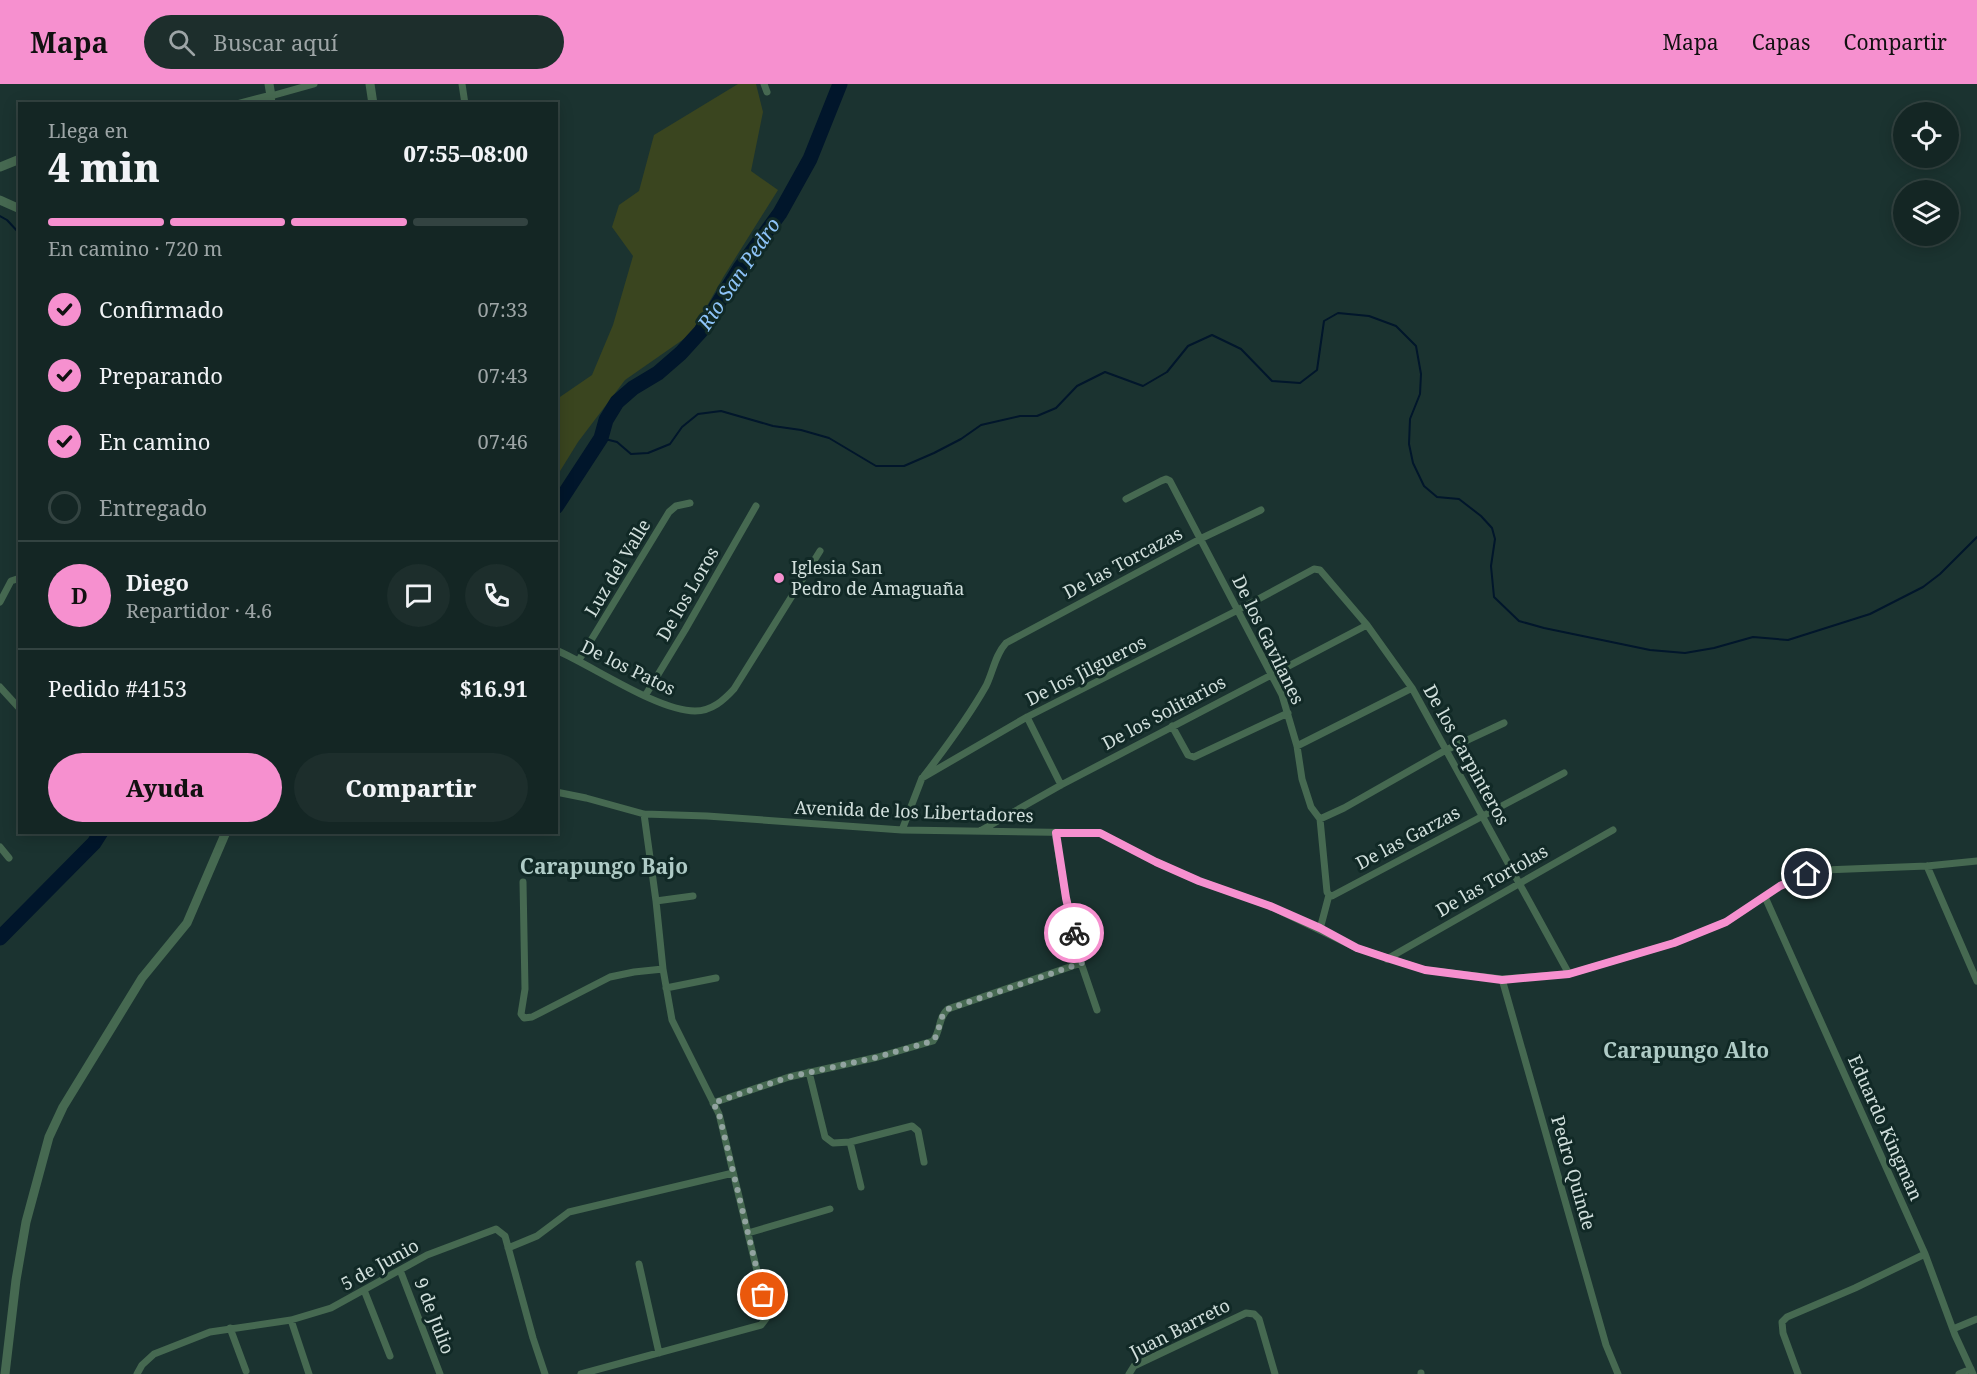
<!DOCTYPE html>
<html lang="es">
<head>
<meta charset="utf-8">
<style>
	body { margin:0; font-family:"Noto Serif",serif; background:#1d2e2c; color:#f1f3f6; height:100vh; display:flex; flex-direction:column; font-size:22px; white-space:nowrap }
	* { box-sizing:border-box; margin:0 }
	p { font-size:20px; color:#9da5a6 }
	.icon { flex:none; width:33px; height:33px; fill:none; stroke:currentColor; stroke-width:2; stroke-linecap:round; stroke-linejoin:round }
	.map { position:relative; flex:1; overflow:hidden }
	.side { position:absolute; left:18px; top:18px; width:540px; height:732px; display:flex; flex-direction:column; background:#142624; border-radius:0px; box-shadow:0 3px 15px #0003,0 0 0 2px #334341 }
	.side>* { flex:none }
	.buttons { position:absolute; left:1893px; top:18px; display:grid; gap:12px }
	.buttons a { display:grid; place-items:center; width:66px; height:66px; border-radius:50%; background:#142624; box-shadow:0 3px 15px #0003,0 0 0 2px #334341; font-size:30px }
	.pin { position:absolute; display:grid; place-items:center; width:51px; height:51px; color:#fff; margin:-26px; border:3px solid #fff; border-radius:50%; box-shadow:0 2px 6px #0007 }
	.courier { position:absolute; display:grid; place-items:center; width:60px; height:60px; margin:-30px; border:4px solid #f690cf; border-radius:50%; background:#fff; color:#222; box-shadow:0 2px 8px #0007 }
	.head em { font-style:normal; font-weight:800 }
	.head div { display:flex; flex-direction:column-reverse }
	.head { display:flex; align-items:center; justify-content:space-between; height:102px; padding:0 30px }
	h1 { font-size:39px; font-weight:800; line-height:45px }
	.bar { display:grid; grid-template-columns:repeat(4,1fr); gap:9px 6px; align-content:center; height:72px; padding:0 30px }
	.bar i { height:8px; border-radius:4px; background:#334341 }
	.bar .active { background:#f690cf }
	.bar p { grid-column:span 4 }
	.line { display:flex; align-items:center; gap:15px; padding:0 30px; border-top:2px solid #334341 }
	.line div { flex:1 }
	.round { display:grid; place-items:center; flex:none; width:63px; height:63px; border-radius:32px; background:#1d2e2c }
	ol { padding:0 30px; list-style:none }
	li { display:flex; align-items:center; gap:18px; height:66px }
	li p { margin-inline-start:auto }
	li .icon { padding:6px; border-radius:50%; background:#f690cf; color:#111; stroke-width:4 }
	li:last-child { color:#9da5a6 }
	li i { width:33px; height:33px; border:3px solid #334341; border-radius:50% }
	.action { display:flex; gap:12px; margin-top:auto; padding:12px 30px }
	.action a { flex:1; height:69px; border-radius:36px; background:#f690cf; color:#111; font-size:24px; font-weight:800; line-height:69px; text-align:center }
	.action a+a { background:#1d2e2c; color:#f1f3f6 }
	header { display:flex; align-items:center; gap:36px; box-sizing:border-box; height:84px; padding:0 30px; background:#f690cf; color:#111 }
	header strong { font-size:28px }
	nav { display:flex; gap:33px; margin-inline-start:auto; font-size:21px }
	.search { width:420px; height:54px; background:#1d2e2c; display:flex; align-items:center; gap:15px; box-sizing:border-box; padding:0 21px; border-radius:33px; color:#9da5a6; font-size:22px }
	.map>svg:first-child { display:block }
	.green { fill:#3a451f }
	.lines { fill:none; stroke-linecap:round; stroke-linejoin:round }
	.stream { stroke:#01162b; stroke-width:2 }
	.river { stroke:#01162b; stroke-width:15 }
	.minor { stroke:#466951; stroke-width:7 }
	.tertiary { stroke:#466951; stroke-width:9 }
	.done { stroke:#92a3a0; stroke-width:6; stroke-dasharray:0 10.8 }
	.route { stroke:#f690cf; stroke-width:8 }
	.poi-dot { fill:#f690cf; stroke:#112926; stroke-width:2 }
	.labels { text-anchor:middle; stroke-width:6; stroke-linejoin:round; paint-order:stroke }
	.street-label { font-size:18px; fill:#d2e0dd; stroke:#112926 }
	.poi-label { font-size:18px; fill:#d2e0dd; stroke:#112926; text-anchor:start }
	.water-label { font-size:20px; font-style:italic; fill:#8ec4f9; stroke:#112926 }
	.quarter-label { font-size:21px; font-weight:bold; fill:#afcbc6; stroke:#112926 }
</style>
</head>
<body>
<header>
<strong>Mapa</strong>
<div class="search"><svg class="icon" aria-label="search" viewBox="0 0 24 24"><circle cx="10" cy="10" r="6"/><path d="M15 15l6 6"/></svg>Buscar aquí</div>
<nav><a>Mapa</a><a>Capas</a><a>Compartir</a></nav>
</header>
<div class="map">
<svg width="1977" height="1290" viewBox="0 0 1977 1290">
	<rect width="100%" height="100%" fill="#1b3330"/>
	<path class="green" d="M738,0H756L763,28L751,87L778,106L724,192L691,250L625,296L578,358L557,392V315L592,291L613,241L633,172L612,143L619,121L639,107L654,51Z"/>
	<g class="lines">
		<path class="stream" d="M0,132L7,136L20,150
			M601,354L617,358L631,370L648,369L670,360L682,343L698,330L721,327L773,342L801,346L829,354L876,382H904L934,369L961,355L981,341L1020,332H1037L1056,324L1077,302L1105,288L1143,302L1167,288L1188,262L1212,251L1241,265L1272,297L1300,299L1317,286L1324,237L1338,229L1369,232L1396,242L1416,262L1421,290L1420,310L1410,335L1409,360L1413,379L1424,402L1437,413L1459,415L1481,432L1492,444L1495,455L1491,482L1494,513L1519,537L1544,544L1650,566L1685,569L1714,564L1753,553L1788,556L1870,530L1923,503L1940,490L1977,453"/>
		<path class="river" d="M556,423L601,354L606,336L617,318L633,304L658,289L681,269L701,247L740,184L780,129L810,75L840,0
			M0,854L94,759L101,748"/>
		<path class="minor" d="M462,0L465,20
			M764,0L767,8
			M272,20L271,12L314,0
			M1126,415L1161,397L1166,395L1170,397L1282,611L1297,662L1302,695L1311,723L1320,735L1327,808L1329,811
			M0,518L11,497L20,494
			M556,566C593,582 658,627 695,627C712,627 724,616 734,605L820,467
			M579,576L669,428L676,422L690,419
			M0,603L20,625
			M645,612L685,546L756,422
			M1027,633L1061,701
			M1172,642L1188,671L1194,673L1288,629
			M1297,662L1412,604
			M924,692C947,662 968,634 986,602C993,588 995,571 1006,559L1200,455L1261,426
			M556,708L586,714L644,730L707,732L902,746L1100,749L1156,778L1199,797L1270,822L1357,864L1425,886L1502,895L1569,890L1674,859L1726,838L1780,802L1807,790L1824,786L1927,782L1977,777
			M1320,735L1344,724L1446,666L1504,639
			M902,746L922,694L1027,633L1238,526L1314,485L1320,486L1367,541L1412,604L1569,890
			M980,747L1061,701L1367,541
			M0,763L9,774
			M1927,782L1977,897
			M523,798L525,905L521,930L524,934L532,933L610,893L634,888L663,885
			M1765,813L1925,1170L1955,1251L1973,1290
			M656,817L693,812
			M1320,845L1329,811L1332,812L1564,689
			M1387,875L1613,746
			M1081,879L1097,926
			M1502,895L1606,1261L1618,1290
			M666,904L716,894
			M809,988L825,1053L833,1059L850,1058L861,1103
			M713,1019L789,993L878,973L933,957C941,947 938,933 948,925L1081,879L1066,814L1055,749
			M850,1058L912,1042L918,1047L924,1078
			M748,1149L830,1125
			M508,1164L537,1152L569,1128L733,1089
			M639,1180L659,1269
			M400,1186L440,1290
			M364,1206L390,1272
			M291,1236L309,1290
			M230,1244L246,1287
			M1953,1245L1977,1235
			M1421,1289V1290
			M137,1290L142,1281L154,1270L210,1248L291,1236L331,1224L427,1171L496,1145L505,1152L533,1254L545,1290
			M581,1290L761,1241L768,1232L719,1030L672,936L663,885L656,817L644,730
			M1129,1290L1134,1282L1246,1229L1254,1230L1259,1235L1275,1290
			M1798,1290L1783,1249L1782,1238L1787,1233L1855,1204L1925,1170
			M1959,1290L1971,1285"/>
		<path class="tertiary" d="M370,0L373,20
			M240,20L271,12L269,0
			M0,83L20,75
			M0,116L20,125
			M5,1290L16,1196L26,1138L49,1053L63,1023L142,894L187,839L226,748"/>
	</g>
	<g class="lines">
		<path class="done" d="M763,1211L719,1030L713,1019L789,993L878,973L933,957C941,947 938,933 948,925L1082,879L1074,849"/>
		<path class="route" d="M1074,849L1066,814L1056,749H1100L1156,778L1199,797L1270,822L1320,844L1357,864L1387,874L1425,886L1502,896L1569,890L1674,859L1726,838L1780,802L1807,790"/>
	</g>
	<circle class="poi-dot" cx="779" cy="494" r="6"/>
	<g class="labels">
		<g class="street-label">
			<text transform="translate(1123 479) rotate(-28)" y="6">De las Torcazas</text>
			<text transform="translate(618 484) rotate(-59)" y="6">Luz del Valle</text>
			<text transform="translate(688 510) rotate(-60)" y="6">De los Loros</text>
			<text transform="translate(1268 556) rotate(64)" y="6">De los Gavilanes</text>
			<text transform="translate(628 584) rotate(26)" y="6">De los Patos</text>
			<text transform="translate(1086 587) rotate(-27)" y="6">De los Jilgueros</text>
			<text transform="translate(1164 629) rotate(-28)" y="6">De los Solitarios</text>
			<text transform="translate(1466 671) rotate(61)" y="6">De los Carpinteros</text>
			<text transform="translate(914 728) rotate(2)" y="6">Avenida de los Libertadores</text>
			<text transform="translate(1408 754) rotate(-28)" y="6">De las Garzas</text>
			<text transform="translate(1492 797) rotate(-30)" y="6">De las Tortolas</text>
			<text transform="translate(1885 1044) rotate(66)" y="6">Eduardo Kingman</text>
			<text transform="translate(1573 1089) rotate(74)" y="6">Pedro Quinde</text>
			<text transform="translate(380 1181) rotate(-29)" y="6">5 de Junio</text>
			<text transform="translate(434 1232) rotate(69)" y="6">9 de Julio</text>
			<text transform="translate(1180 1245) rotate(-27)" y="6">Juan Barreto</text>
		</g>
		<g class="poi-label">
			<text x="791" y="490">Iglesia San<tspan x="791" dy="21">Pedro de Amaguaña</tspan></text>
		</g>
		<g class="water-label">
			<text transform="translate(739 190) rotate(-56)" y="7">Rio San Pedro</text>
		</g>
		<g class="quarter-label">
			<text x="604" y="790">Carapungo Bajo</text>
			<text x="1686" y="974">Carapungo Alto</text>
		</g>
	</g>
</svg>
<div class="buttons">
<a><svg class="icon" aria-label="locate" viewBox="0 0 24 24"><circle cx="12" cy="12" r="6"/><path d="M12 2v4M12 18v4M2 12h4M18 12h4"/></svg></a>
<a><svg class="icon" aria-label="layers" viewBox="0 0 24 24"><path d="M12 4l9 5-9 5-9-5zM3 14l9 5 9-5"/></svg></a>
</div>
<div class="pin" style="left:763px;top:1211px;background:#ea580c"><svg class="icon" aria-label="bag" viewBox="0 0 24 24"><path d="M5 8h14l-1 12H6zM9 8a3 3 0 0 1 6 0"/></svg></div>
<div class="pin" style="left:1807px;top:790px;background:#1f2937"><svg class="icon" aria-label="home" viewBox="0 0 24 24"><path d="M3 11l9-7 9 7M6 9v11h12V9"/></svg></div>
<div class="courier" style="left:1074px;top:849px"><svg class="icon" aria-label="bike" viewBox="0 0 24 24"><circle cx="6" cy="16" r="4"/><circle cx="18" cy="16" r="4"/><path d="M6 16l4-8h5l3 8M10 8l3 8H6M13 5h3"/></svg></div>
<section class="side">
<div class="head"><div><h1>4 min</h1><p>Llega en</p></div><em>07:55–08:00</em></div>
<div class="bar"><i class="active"></i><i class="active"></i><i class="active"></i><i></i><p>En camino · 720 m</p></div>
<ol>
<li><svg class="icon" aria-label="check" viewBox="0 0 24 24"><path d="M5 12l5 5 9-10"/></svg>Confirmado<p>07:33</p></li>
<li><svg class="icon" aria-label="check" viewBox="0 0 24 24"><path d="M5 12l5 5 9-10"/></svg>Preparando<p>07:43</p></li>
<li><svg class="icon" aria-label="check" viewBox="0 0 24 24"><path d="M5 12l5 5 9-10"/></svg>En camino<p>07:46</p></li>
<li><i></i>Entregado</li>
</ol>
<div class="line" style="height:108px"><b class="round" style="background:#f690cf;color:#111">D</b><div><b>Diego</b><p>Repartidor · 4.6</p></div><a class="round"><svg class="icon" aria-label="chat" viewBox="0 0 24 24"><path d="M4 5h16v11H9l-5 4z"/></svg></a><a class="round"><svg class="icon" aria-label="phone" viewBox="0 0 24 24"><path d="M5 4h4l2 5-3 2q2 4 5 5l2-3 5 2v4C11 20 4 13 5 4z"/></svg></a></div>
<div class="line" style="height:78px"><div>Pedido #4153</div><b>$16.91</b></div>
<div class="action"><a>Ayuda</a><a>Compartir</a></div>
</section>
</div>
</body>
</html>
